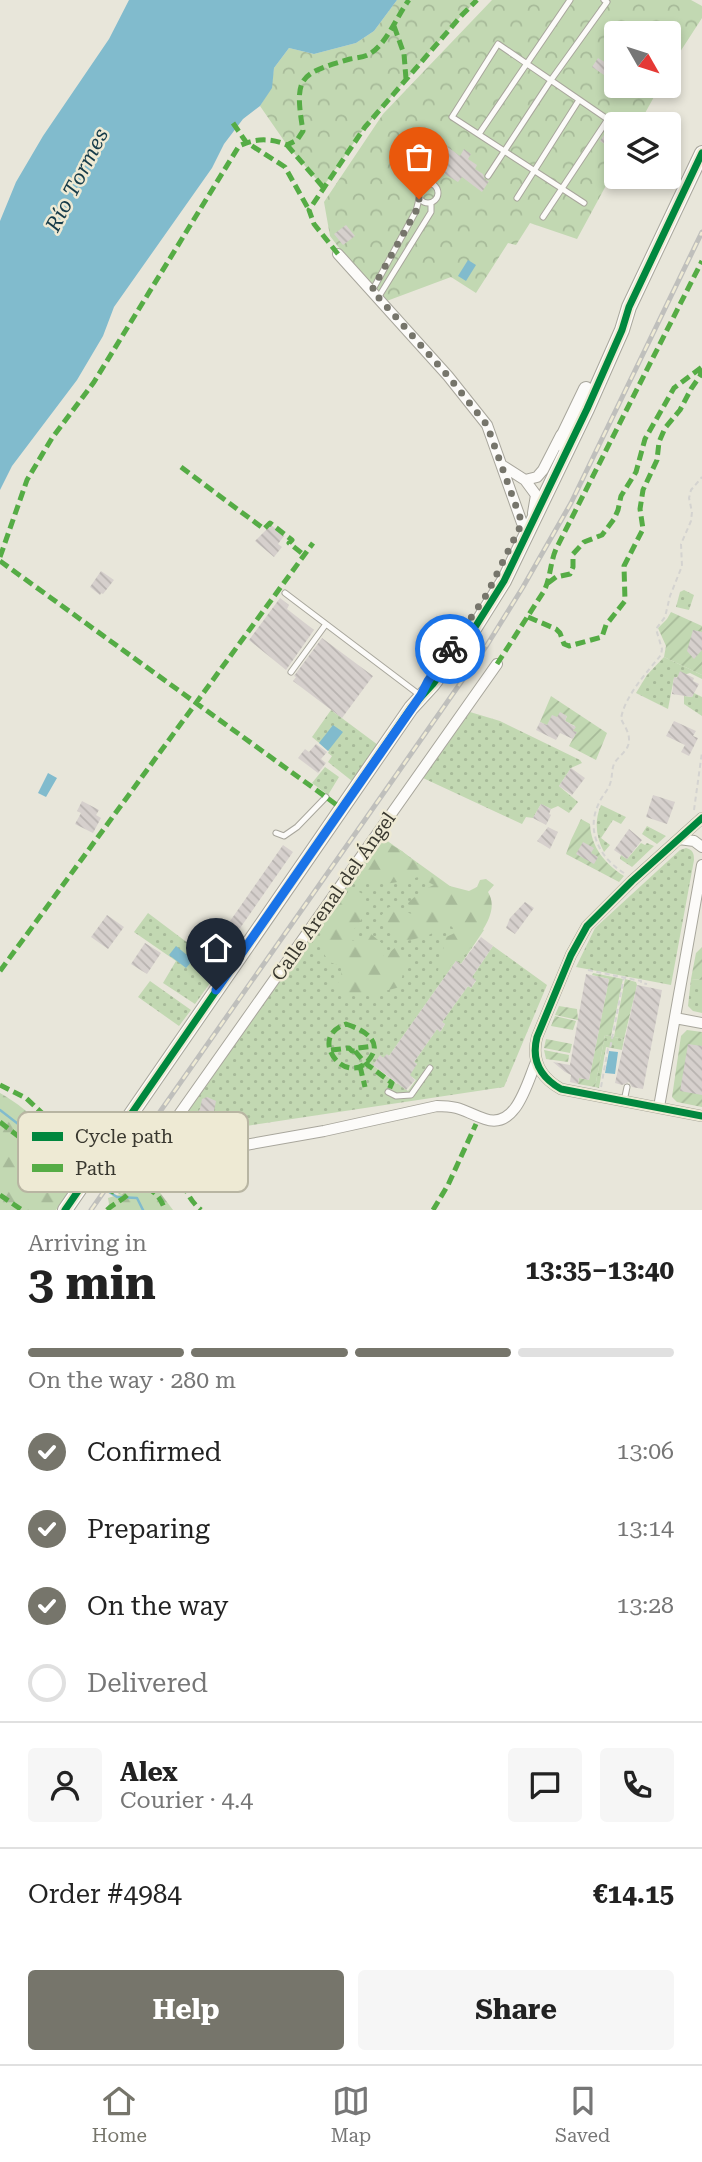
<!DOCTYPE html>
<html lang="en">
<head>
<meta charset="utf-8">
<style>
	body { margin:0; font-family:"Roboto Serif",serif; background:#f6f6f6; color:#222; height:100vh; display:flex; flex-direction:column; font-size:26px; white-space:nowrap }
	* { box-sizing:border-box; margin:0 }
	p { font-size:23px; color:#767676 }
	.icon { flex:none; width:38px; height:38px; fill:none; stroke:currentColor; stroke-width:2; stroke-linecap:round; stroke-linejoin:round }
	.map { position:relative; height:1210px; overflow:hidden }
	.sheet { display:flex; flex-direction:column; background:#fff; flex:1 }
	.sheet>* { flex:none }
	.needle { width:46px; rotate:129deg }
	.controls { position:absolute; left:604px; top:21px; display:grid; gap:14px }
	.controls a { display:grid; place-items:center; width:77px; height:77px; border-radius:7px; background:#fff; box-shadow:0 4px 10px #0003; font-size:35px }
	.pin { position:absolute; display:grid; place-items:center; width:60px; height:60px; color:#fff; margin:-72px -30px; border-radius:50% 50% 50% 0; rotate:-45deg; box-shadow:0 0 7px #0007 }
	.pin .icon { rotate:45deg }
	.courier { position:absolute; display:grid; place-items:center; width:70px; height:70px; margin:-35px; border:5px solid #1a73e8; border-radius:50%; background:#fff; color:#222; box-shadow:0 2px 9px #0007 }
	.summary em { font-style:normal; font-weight:700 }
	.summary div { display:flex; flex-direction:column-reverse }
	.summary { display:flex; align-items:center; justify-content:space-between; height:119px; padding:0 28px }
	h1 { font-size:46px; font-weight:700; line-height:52px }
	.bar { display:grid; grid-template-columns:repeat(4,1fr); gap:10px 7px; align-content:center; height:84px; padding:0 28px }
	.bar i { height:9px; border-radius:5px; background:#e0e0e0 }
	.bar .selected { background:#76756b }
	.bar p { grid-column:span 4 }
	.line { display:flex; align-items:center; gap:18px; padding:0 28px; border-top:2px solid #e0e0e0 }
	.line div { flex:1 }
	.round { display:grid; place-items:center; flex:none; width:74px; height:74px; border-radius:7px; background:#f6f6f6 }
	ol { padding:0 28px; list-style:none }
	li { display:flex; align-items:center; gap:21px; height:77px }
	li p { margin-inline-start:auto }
	li .icon { padding:7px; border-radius:50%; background:#76756b; color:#fff; stroke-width:4 }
	li:last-child { color:#767676 }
	li i { width:38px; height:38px; border:4px solid #e0e0e0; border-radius:50% }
	.action { display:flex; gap:14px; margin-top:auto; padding:14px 28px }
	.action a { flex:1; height:80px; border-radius:7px; background:#76756b; color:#fff; font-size:28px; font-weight:700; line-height:80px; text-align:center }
	.action a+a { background:#f6f6f6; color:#222 }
	.tab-bar { display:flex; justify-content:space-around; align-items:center; height:98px; border-top:2px solid #e0e0e0; background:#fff; font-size:19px; color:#767676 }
	.tab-bar a { display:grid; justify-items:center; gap:4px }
	.tab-bar .selected { color:#76756b }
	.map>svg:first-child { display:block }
	.grass { fill:url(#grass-dots) }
	.forest { fill:url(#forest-firs) }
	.park { fill:url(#park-crowns) }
	.garden { fill:url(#garden-furrows) }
	.water { fill:#81bbcd }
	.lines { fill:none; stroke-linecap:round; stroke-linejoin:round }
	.stream { stroke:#81bbcd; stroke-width:2.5 }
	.building { fill:url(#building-back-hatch) }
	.lane-casing { stroke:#a8a69c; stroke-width:7 }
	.street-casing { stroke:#a8a69c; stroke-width:12 }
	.secondary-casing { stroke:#a8a69c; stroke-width:16 }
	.path { stroke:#d4d3d0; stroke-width:2; stroke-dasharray:5 3.5; stroke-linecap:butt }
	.lane { stroke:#fcfbf9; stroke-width:5 }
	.street { stroke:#fcfbf9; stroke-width:10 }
	.secondary { stroke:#fcfbf9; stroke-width:14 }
	.rail-casing { stroke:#bfbfbc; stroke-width:5 }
	.rail { stroke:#eeead4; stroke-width:2.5; stroke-dasharray:8; stroke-linecap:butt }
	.quiet { stroke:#55ac45; stroke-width:5; stroke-dasharray:10 5; stroke-linecap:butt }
	.cycleway-casing { stroke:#eeead4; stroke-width:11 }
	.cycleway { stroke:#00873e; stroke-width:7 }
	.done { stroke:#76756b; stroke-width:7; stroke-dasharray:0 12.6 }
	.route { stroke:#1a73e8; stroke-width:9 }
	.labels { text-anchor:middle; stroke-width:5; stroke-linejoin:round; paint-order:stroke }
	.street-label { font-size:19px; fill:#39382f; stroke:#eeead4 }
	.water-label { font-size:21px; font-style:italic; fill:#153b49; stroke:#eeead4 }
	.key { fill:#eeead4; stroke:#b8b5a2; stroke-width:2 }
	.key-label { font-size:19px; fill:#39382f }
</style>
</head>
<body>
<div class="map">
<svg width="702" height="1210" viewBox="0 0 702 1210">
	<defs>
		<pattern id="grass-dots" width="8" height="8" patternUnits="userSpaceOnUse" patternTransform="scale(1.75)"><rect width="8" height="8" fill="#c2d8b2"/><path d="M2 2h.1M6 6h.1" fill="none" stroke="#a7ba99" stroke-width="1.8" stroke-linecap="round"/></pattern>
		<pattern id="forest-firs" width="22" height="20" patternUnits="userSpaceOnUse" patternTransform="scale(1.75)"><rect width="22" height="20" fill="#c2d8b2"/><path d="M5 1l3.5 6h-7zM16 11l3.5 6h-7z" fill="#a7ba99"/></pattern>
		<pattern id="park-crowns" width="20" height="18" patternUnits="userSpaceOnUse" patternTransform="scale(1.75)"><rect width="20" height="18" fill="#c2d8b2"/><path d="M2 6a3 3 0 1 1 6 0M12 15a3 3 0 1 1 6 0" fill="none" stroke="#a7ba99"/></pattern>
		<pattern id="garden-furrows" width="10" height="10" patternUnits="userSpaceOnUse" patternTransform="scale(1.75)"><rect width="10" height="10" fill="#c2d8b2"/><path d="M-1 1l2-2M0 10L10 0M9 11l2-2" fill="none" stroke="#a7ba99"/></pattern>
		<pattern id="building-back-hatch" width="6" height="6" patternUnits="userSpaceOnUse" patternTransform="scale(1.75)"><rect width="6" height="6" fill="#d6d0cd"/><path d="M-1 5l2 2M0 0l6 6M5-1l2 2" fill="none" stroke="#b8b3b0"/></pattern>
	</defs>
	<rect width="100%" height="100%" fill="#e8e6da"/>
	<path class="grass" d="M684,590L694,595L689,610L676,607L680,592Z
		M664,657L702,675V679L690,673L674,678L668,709L636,693L647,675Z
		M694,693L702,697V716L684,704V696L692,697Z
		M331,710L378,745L352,781L328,762L332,756L328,753L329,751L312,737Z
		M470,712L500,721L580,760L582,763L571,768L559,786L578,802L569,813L558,806L551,809L541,804L533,818L526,817L522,824L423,778Z
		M325,767L339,777L328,795L312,783Z
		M601,805L626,817L621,824L613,820L601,838L610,845L604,852C596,837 594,821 601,805Z
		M647,826L666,836L657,844L642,834Z
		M382,837L479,907L474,924L484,930L461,964L456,961L389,1056L387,1055L383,1058L380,1056L374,1066L397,1084L400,1080L403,1083L404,1088L408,1091L416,1080L412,1077L405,1078L417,1064L414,1062L437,1029L441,1031L445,1024L442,1022L468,986L471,988L476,981L472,977L493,946L547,985L504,1087L180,1136L177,1126Z
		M641,843L645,845L647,843L654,846L632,867L620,859L621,855L627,859Z
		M686,848C693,850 694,853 694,860L671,985L576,967L595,928L680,850Z
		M148,913L221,968L195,1004L163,983L176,961L134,932Z
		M691,979L702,980V1013L693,1011L688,1006Z
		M150,981L191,1010L179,1026L138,997Z
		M605,1035L624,1039L622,1050L606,1047L599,1088L595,1087Z"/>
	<path class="forest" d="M383,840L402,851L442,884L469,891L477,887L480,880L486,879L494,885L488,892C501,913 477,937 465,955L458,956L447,970L438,972C439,960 444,949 446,937L457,932L449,924L427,936L402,942L391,924L379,918L389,907L412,914L408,903L421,891L434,885L418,877C401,882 372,889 357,878Z
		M351,888L363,894L367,904L360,922L347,938L352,941L371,934L385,946L383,958L397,946L406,958L400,987L366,996L340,991L337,985L341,977V966L329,962L319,946L327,915L337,913L340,903Z
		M0,1093C34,1112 59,1143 81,1174L56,1210H0Z
		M128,1184L158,1190L173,1210H107L109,1204L108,1198L124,1193Z"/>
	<path class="park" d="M397,0H477L462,15L365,127L323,187L287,145L260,106L271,88L274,68L289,48L314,54L356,43L374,31Z
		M492,0H691L702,6V18L669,69L668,33H616V86H660L639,124H616V167L577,239L530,223L516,245L508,243L476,293L451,277L384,302L359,274L330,236L324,202L383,114Z"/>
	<path class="garden" d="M671,612L702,626V675L664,657L666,646L658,628L667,619Z
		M551,696L607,733L596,760L569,746L576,733L573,731L575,726L565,721L567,716L557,717L547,725L540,722Z
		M581,819L590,824C591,847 605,864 624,876L619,882L566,854L571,840Z
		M702,947V980L691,979L696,953Z
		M593,973L623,979L611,1036L605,1035L595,1087L578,1084L579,1078L589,1080L609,979L592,975Z
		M625,979L636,982L637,985L624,1039L614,1037Z
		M559,1006L577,1009L578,1020L555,1015Z
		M555,1016L576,1021L573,1030L551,1026Z
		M687,1030L702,1032V1107L677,1102L672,1097L681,1036Z
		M546,1039L572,1044L570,1053L544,1048Z
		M544,1050L569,1055L568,1062L546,1059Z"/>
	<path class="water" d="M129,0H397L374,31L356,43L314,54L289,48L274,68L272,88L260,106L243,119L224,144L212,168L114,307L103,336L77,380L12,466L0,490V221L16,182L43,136L109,39Z
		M468,260L476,265L466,281L458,276Z
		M333,725L343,732L328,751L319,743Z
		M48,773L57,778L46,797L38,793Z
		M176,946L193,960L186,968L169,955Z
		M609,1051L618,1052L615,1074L605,1073Z"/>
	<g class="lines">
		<path class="stream" d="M0,1110L84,1175
			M92,1181L117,1197L137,1198L143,1210"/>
	</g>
	<path class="building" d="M598,58L616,69V83L592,67Z
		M607,130L616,136V152L600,141Z
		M442,143L460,156L464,149L471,154L468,159L477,165L475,169L483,174L485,180L489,181L482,192L462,177L458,182L436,169L441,161L434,157Z
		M346,225L355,236L343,245L334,234Z
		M271,525L284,536L278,544L282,547L274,557L255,541Z
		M101,571L114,580L103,594L101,593L100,595L90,587Z
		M280,598L289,605L287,609L314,630L286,670L249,640Z
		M693,630L702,632V650L694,659L687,651Z
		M322,638L373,676L342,718L293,681L296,677L294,676Z
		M680,671L694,678L693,681L699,684L692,697L672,694L674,677L677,678Z
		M560,712L567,716L565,721L576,727L573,731L577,732L573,739L560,733L556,740L536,730L540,722L547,725L552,715L557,717Z
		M674,721L696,731L693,736L698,738L689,756L681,752L685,745L666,736Z
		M316,744L327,752L321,759L326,763L318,773L298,758L305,749L309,752Z
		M571,768L585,778L572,795L559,786Z
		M653,795L675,802L667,824L646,817Z
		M82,801L99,810L96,815L101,818L93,833L75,824L81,813L77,811Z
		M541,804L551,809L549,814L551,815L546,825L533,818Z
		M548,827L558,832L550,849L537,841Z
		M629,829L642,840L627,859L614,850Z
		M583,842L594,848L591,853L598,857L594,864L576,854Z
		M283,845L293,852L222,954L212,947Z
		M525,902L534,908L515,934L506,928L510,918Z
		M107,915L124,927L108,949L91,937Z
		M481,937L493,946L472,977L476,980L471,988L468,986L442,1022L445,1024L440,1032L437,1029L414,1062L417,1064L410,1075L415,1080L406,1090L373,1065L380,1055L383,1058L387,1054L389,1056L456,961L461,964Z
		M145,943L161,953L147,974L131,964Z
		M586,974L609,979L589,1080L579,1078L578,1084L570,1082L571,1075L565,1072L553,1062L570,1065Z
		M637,985L662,990L643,1089L632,1087L629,1082L622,1085L615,1083Z
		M688,1044L702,1046V1095L680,1091Z
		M207,1097L216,1101L212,1121L200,1127L193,1117L200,1109L202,1099Z"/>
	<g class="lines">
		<g class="lane-casing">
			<path id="lane" d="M479,134L570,0
				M488,176L551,80L607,2L604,0
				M418 193a10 10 0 1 1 20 0a10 10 0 1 1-20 0Z
				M517,198L579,100
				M584,203L452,117L498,44L616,125
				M543,217L608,119
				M372,291L416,211L419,199
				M378,298L431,212V203
				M285,593L421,696
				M291,672L326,624
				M276,833L284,836L297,827L326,797
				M388,1092L396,1096L411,1095L430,1068
				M624,1101L627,1087"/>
		</g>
		<g class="street-casing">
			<path id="street" d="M338,254L448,376L487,425L522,523
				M503,466L525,480L536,495L533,513
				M525,480L537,477L543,470L561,435
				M497,664L171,1126L170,1137L176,1142L195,1149L234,1147L324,1131L437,1106C462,1106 464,1112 485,1119C516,1130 527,1083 536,1062
				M702,818L632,881L587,926L571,955L537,1037C531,1060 540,1077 561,1089L702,1116
				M679,839L694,841L702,847
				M675,1018L702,1023
				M659,1107L702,865"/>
		</g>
		<g class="secondary-casing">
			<path id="secondary" d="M560,443L586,389
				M65,1210L411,708L433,684L472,632L504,581L587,409L622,330L629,307L702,153"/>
		</g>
		<path class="path" d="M694,810L702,752
			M624,873C600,858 585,831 599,803C602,796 608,790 610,784C613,776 611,769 615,762C620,755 630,749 629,739C629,732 624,725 621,719C624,697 647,672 661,655L662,649L656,629L665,617L670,596L682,566L681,544L691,521L692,512L689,498L691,490L702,477
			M588,970L641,981V983L647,984
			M601,1087L608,1049H610L624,977"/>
		<use href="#lane" class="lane"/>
		<use href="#street" class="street"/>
		<use href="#secondary" class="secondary"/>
		<g class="rail-casing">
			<path id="rail" d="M91,1210L362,824L487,645L523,587L571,503L702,232"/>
		</g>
		<use href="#rail" class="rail"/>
		<path class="quiet" d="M394,26L404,54L406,79
			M233,123L246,142L285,167L309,210
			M287,145L323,187
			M338,254L314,224L309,210L365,127L462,15L477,0
			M181,467L264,529L270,523L292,540L289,543L304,555
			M0,557L27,480L52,438L94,382L239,146C255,138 271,138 287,145L297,140L303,131C294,76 299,74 350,59C356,58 366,57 371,53C387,43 398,14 409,0
			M0,561L341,808
			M548,583L556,577L570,574L573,567V554L584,542L602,535L614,519L618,510L621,496L636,472L645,439L674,388L702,367
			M528,617L556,629L560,633L564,644L569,646L602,637L606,625L625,601L624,566L643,529L640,509L643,490L657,460L659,442L665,428L680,410L691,389L700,376L702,369
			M497,664L544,591C551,577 550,561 557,547L702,261
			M0,971L313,543
			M346,1024C364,1030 386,1042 367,1062C344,1085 307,1037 346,1024Z
			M331,1050L349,1048L352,1051H355L358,1048L374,1046
			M355,1051L365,1063L392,1083L388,1092
			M360,1066L365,1087
			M0,1085L26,1098L58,1128L80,1169L113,1192L125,1190L140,1185C154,1190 160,1196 165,1210
			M0,1122L64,1172L78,1165
			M190,1148L176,1159L174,1163C188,1180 180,1192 201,1210
			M0,1195L22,1210
			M107,1210C114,1203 124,1200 130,1192C145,1174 148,1150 170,1137
			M433,1210L448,1185L476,1124"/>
		<g class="cycleway-casing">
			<path id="cycleway" d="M702,818L632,881L587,926L571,955L537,1037C531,1060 540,1077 561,1089L702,1116
				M65,1210L411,708L433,684L472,632L504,581L587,409L622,330L629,307L702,153"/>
		</g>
		<use href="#cycleway" class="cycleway"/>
	</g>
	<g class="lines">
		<path class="done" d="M419,199L416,211L372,290L448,376L487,425L522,523L487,594L450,649"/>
		<path class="route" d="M216,990L421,695L428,681L450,649"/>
	</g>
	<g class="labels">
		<g class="street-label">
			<text transform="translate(333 896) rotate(-55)" y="7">Calle Arenal del Ángel</text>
		</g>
		<g class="water-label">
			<text transform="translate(77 180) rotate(-63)" y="7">Río Tormes</text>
		</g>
	</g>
	<rect x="18" y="1112" width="230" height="80" rx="10" class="key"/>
	<rect x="32" y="1132" width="31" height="9" fill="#00873e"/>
	<rect x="32" y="1164" width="31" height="8" fill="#55ac45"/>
	<g class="key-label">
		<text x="75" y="1143">Cycle path</text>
		<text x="75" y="1175">Path</text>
	</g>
</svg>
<div class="controls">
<a><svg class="needle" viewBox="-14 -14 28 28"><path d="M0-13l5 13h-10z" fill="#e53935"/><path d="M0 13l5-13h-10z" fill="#767676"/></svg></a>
<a><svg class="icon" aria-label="layers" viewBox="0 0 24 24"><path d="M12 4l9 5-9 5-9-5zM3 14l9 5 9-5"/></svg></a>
</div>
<div class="pin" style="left:419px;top:199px;background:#ea580c"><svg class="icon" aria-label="bag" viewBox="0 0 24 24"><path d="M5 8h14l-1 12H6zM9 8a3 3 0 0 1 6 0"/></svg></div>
<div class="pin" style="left:216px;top:990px;background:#1f2937"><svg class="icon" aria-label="home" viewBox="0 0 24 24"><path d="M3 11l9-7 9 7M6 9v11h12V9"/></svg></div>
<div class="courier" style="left:450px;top:649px"><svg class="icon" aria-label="bike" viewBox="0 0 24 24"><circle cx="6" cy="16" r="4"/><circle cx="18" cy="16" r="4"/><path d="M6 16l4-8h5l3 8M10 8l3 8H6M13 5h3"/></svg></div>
</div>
<section class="sheet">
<div class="summary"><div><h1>3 min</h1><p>Arriving in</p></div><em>13:35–13:40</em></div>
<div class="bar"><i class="selected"></i><i class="selected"></i><i class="selected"></i><i></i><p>On the way · 280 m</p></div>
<ol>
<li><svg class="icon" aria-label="check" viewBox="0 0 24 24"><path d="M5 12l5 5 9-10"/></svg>Confirmed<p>13:06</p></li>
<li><svg class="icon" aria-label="check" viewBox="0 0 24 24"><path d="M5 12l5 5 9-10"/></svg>Preparing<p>13:14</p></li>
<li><svg class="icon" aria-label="check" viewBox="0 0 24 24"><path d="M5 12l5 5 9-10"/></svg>On the way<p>13:28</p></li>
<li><i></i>Delivered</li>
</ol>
<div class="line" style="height:126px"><a class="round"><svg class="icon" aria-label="person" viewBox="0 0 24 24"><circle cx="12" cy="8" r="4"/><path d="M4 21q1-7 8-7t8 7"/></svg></a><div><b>Alex</b><p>Courier · 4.4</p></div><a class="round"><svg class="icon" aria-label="chat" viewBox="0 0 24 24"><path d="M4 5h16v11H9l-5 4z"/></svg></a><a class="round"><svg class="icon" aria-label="phone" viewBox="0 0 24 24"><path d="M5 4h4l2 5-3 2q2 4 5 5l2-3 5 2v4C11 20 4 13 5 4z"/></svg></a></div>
<div class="line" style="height:91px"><div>Order #4984</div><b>€14.15</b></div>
<div class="action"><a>Help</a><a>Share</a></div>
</section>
<nav class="tab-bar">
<a class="selected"><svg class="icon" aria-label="home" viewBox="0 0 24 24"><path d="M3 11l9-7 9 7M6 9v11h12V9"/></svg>Home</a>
<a><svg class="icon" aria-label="map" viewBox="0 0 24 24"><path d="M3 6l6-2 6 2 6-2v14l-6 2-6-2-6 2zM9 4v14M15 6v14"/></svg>Map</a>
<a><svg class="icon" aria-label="saved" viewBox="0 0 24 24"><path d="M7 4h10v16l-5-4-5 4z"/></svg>Saved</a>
</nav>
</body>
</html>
